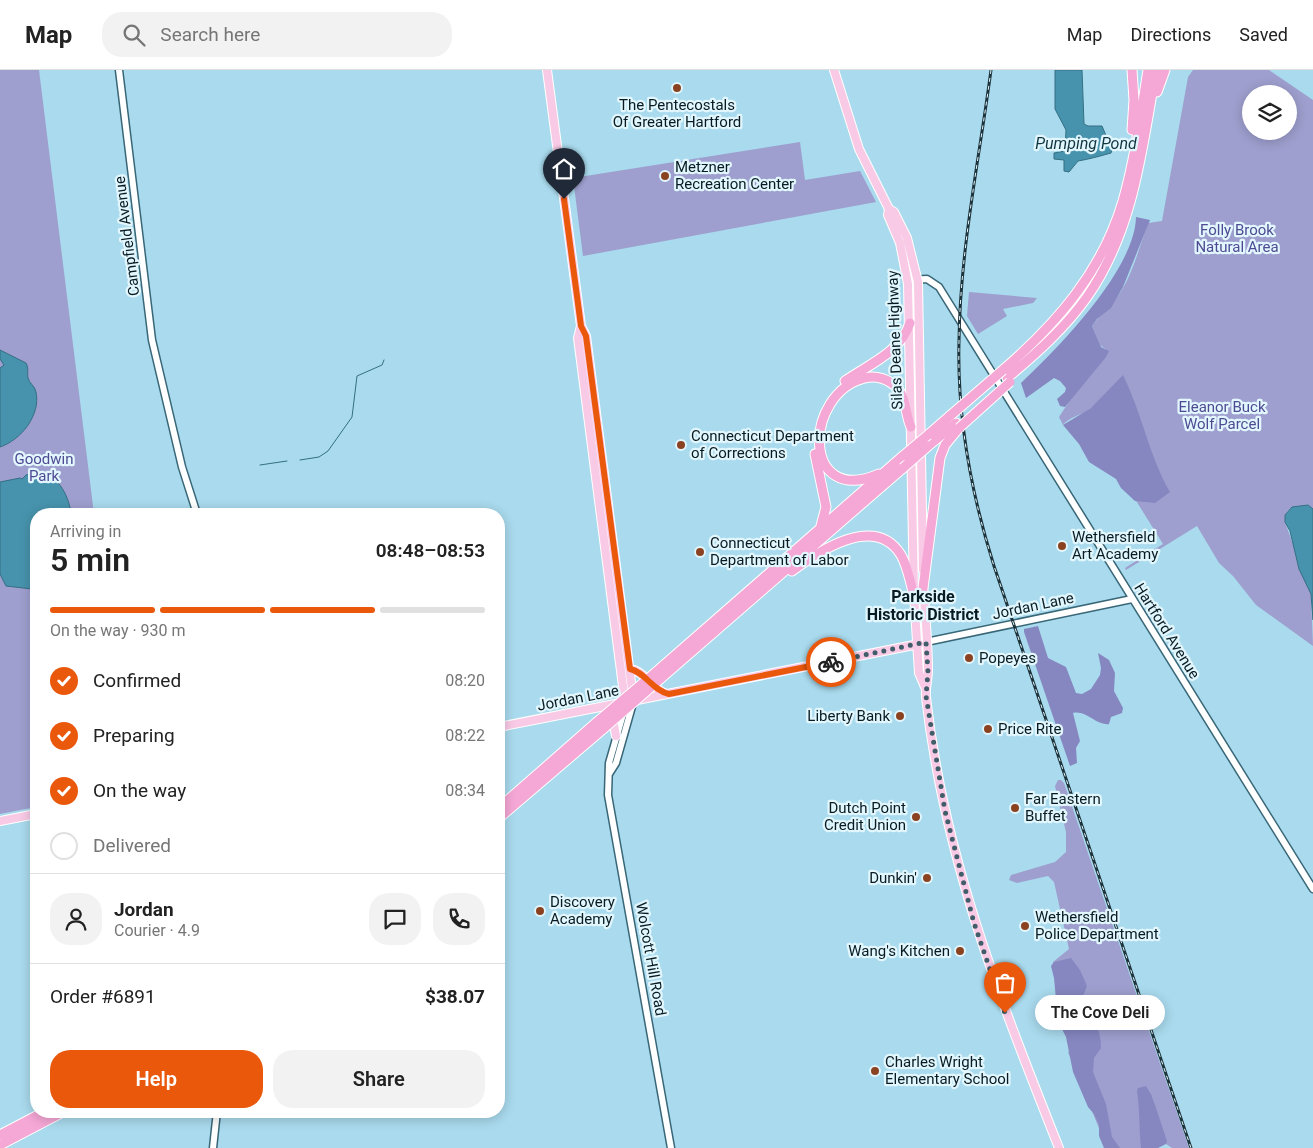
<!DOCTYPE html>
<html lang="en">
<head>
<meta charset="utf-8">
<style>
	body { margin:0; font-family:Roboto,sans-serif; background:#f2f2f2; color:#222; height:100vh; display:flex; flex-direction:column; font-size:19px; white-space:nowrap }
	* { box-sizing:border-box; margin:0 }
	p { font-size:16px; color:#767676 }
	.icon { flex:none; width:28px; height:28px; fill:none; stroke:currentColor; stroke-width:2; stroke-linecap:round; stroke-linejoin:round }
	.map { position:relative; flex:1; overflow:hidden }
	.panel { position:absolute; left:30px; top:438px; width:475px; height:610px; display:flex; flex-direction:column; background:#fff; border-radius:20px; box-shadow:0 2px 12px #0003 }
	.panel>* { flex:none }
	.tools { position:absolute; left:1242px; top:15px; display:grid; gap:10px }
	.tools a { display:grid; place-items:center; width:55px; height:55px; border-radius:50%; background:#fff; box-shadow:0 2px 12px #0003; font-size:25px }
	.pin { position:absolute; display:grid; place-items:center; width:42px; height:42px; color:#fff; margin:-51px -21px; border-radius:50% 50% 50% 0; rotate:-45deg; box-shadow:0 0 5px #0007 }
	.pin .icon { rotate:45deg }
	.courier { position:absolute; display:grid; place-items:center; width:50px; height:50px; margin:-25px; border:4px solid #ea580c; border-radius:50%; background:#fff; color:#222; box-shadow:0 1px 6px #0007 }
	.bubble { position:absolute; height:35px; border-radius:18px; background:#fff; box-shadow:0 2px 12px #0003; font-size:16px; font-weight:600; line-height:35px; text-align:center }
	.summary em { font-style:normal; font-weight:600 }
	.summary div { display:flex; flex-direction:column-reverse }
	.summary { display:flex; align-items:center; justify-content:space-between; height:85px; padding:0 20px }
	h1 { font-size:32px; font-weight:600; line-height:38px }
	.bar { display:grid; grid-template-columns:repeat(4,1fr); gap:8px 5px; align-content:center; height:60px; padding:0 20px }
	.bar i { height:6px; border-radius:4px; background:#e0e0e0 }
	.bar .active { background:#ea580c }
	.bar p { grid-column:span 4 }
	.line { display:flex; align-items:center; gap:12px; padding:0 20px; border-top:1px solid #e0e0e0 }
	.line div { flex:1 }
	.round { display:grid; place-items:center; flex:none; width:52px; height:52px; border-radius:20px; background:#f2f2f2 }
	ol { padding:0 20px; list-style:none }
	li { display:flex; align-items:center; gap:15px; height:55px }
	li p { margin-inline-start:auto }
	li .icon { padding:5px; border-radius:50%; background:#ea580c; color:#fff; stroke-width:4 }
	li:last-child { color:#767676 }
	li i { width:28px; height:28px; border:2px solid #e0e0e0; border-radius:50% }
	.cta { display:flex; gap:10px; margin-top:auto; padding:10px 20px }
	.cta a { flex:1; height:58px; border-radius:20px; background:#ea580c; color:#fff; font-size:20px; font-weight:600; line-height:58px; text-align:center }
	.cta a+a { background:#f2f2f2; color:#222 }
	header { display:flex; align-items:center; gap:30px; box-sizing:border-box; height:70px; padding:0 25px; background:#fff; border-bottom:1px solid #e0e0e0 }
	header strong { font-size:24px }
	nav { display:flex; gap:28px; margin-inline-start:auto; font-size:18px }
	.search { width:350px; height:45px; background:#f2f2f2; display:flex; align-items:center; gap:12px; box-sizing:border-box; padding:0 18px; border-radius:20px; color:#767676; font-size:19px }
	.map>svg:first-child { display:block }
	.green { fill:#9e9fce; fill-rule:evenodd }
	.forest { fill:#8687c0 }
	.water { fill:#4793ad; stroke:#346f83 }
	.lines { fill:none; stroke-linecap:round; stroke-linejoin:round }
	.stream { stroke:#346f83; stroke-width:1 }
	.minor-casing { stroke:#396777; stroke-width:9 }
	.major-casing { stroke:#fff; stroke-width:10 }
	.highway-casing { stroke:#fff; stroke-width:11 }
	.minor { stroke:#fff; stroke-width:6 }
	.major { stroke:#f9cae6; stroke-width:8 }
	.highway { stroke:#f5a7d5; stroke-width:9 }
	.rail-casing { stroke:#1d343d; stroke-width:3 }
	.rail { stroke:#e2f6fd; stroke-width:1; stroke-dasharray:4; stroke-linecap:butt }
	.highway-bridge-casing { stroke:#fff; stroke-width:11; stroke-linecap:butt }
	.highway-bridge { stroke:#f5a7d5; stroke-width:9 }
	.done { stroke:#405e69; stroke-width:5; stroke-dasharray:0 9 }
	.route { stroke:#ea580c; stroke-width:6 }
	.poi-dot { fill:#8a4221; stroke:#e2f6fd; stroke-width:2 }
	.labels { text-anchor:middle; stroke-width:4.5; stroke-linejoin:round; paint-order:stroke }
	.poi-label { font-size:15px; fill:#081b22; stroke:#e2f6fd; text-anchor:start }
	.park-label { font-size:15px; fill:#4f4b93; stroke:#e2f6fd }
	.street-label { font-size:15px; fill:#081b22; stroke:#e2f6fd }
	.water-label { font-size:16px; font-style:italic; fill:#103541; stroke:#e2f6fd }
	.neighbourhood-label { font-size:16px; font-weight:bold; fill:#081b22; stroke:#e2f6fd }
</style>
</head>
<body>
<header>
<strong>Map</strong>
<div class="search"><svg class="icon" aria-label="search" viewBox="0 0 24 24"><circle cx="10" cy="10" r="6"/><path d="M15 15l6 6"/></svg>Search here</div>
<nav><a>Map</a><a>Directions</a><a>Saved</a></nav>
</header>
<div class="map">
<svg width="1313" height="1078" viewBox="0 0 1313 1078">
	<rect width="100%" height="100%" fill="#a9daed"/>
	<path class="green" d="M0,0H39L94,444H36V737L0,744Z
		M1193,0H1269L1313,30V439L1308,435L1292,437L1287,442L1285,452L1311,524L1313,576L1256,535L1233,506L1219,493L1197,456L1126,500L1125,498L1163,474L1097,368L1133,328L1123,306C1112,316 1102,330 1090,339C1082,345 1069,347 1063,355L1059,347L1078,318L1108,281L1100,275L1092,256C1100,245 1110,238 1118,226C1133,204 1139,178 1148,153L1162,151L1188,7ZM1251,24H1289V61H1251Z
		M800,72L805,110L860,101L876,132L583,186L573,108Z
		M969,222L1037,228L1033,233L1003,239L1007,246L978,264L967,246Z
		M1058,710H1061L1064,713L1189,1078H1172L1166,1074L1152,1026L1147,1078H1107L1068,982L1100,969L1089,948L1081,945L1077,941L1084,926L1067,925L1053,892L1069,879L1054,812L1048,806L1017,813L1009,810L1011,805L1055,792L1066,782V762L1055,716Z"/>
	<path class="forest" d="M1136,147L1150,150L1123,217L1111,238L1097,249L1092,256L1101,277L1109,281L1106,287L1065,337L1060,336L1057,329L1065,322L1066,318L1060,311L1054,308L1026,328L1021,313C1058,278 1135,200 1136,147Z
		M1123,305C1142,343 1149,386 1170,422L1155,433L1135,431L1121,418L1116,409L1089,392L1079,374L1063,355L1091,338Z
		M1038,556L1048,588L1066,597L1076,623L1082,624L1091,619L1100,605L1101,598L1098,583L1109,590L1115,603L1114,621L1123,638L1122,643L1111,647L1109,654C1096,656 1087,640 1073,643L1080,671L1076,678L1077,693L1070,696L1024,562V559Z
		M1071,888L1080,900L1087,916L1077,941C1081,946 1083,944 1088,947C1098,954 1101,965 1101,978L1094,988L1093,1002L1106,1034L1112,1067L1120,1078H1104L1099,1066V1055L1094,1044L1088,1037L1073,1002L1066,967L1058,951L1054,908L1051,896L1054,892Z
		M1146,1016L1152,1026L1167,1071L1166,1074L1158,1078H1141C1139,1059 1140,1040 1137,1021L1138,1018Z"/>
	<path class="water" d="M1055,0H1082L1084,54L1088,56H1102L1112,80L1111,83C1100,86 1090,89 1078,91L1069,102L1064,101V90L1054,89V83L1065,81L1066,60L1055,39Z
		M0,280L26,293C29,299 27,302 28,308C29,313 35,316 36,322C41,345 21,370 0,377V298L4,295L0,289Z
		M34,403C56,401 69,424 71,444H36V523L32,519L6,516L0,504V412L20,408L22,409L26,405Z
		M1308,435L1313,439V550L1311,524L1299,499L1290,461L1285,452V445L1292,437Z"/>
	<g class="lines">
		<path class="stream" d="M300,390L319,387L328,381L352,347L357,306L382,295L384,290
			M260,395L287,391"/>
		<g class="minor-casing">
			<path id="minor" d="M119,0L152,270L182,397L197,444
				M908,210L927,209L939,217L1313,819
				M926,572L1132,529
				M624,641L609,693L608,725L671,1078
				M609,704L616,693L633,633
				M213,1078L217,1041"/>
		</g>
		<g class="major-casing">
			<path id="major" d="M547,0L581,256L578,268L625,632
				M834,0L859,79L889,139L894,142L907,168L918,212L923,500
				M889,139L888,145L900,173L908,214L914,524L919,603L925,617
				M581,256L586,266L633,627
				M923,514C925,543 928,572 928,600C928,610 925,617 926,627C944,788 1000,929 1059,1078
				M630,599C645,601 651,620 667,624
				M637,630L919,574
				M609,648L614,655L616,666
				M499,657L620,633
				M0,751L36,744"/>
		</g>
		<g class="highway-casing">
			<path id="highway" d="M1132,0L1134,30L1132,60
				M1157,22L1165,0
				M1003,300C1057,253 1102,202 1123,131C1135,89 1141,44 1148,0
				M1007,308C1037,283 1065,258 1087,227C1134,160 1142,78 1156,0
				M845,311C868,295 901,282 910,253
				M928,365L951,345
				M928,376L956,353
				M815,384L826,437L821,456
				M879,404C801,438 803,323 865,308C876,305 889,309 897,318C907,329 905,344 911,357
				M792,501C819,481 875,443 901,485C908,497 910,512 914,525
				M923,518L940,388L945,375L959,358
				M655,603L903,386
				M660,609L903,398
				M499,738L597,652
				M499,748L603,659
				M0,1065L46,1041
				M0,1075L65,1041"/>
		</g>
		<use href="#minor" class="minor"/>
		<use href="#major" class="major"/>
		<use href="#highway" class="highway"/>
		<g class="rail-casing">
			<path id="rail" d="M991,0C979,90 960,181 959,271C957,348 971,423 994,496L1191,1078"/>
		</g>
		<use href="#rail" class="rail"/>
		<g class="highway-bridge-casing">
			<path id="highway-bridge" d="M951,345L1003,300
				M959,358L1010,312
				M903,386L928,365
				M903,398L928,376
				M597,652L655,603
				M603,659L660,609"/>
		</g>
		<use href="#highway-bridge" class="highway-bridge"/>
	</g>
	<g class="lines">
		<path class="done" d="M831,592L926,572L928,602L926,626L945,741L974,853L1005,943"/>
		<path class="route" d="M564,129L581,256L586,266L630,599C645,602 652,620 669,624L831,592"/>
	</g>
	<g class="poi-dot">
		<circle cx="677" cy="18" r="5"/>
		<circle cx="665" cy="106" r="5"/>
		<circle cx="681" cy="375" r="5"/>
		<circle cx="1062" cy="476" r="5"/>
		<circle cx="700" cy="482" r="5"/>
		<circle cx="969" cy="588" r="5"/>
		<circle cx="900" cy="646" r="5"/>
		<circle cx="988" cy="659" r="5"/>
		<circle cx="1015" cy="738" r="5"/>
		<circle cx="916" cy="747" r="5"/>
		<circle cx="927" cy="808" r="5"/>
		<circle cx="540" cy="841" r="5"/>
		<circle cx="1025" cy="856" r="5"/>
		<circle cx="960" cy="881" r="5"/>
		<circle cx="875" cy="1001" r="5"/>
	</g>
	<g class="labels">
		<g class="poi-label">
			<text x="677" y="40" text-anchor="middle">The Pentecostals<tspan x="677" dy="17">Of Greater Hartford</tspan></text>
			<text x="675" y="102">Metzner<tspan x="675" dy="17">Recreation Center</tspan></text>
			<text x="691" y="371">Connecticut Department<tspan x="691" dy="17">of Corrections</tspan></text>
			<text x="1072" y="472">Wethersfield<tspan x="1072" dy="17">Art Academy</tspan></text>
			<text x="710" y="478">Connecticut<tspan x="710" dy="17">Department of Labor</tspan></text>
			<text x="979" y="593">Popeyes</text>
			<text x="890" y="651" text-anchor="end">Liberty Bank</text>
			<text x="998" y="664">Price Rite</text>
			<text x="1025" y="734">Far Eastern<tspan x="1025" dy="17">Buffet</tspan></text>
			<text x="906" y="743" text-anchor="end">Dutch Point<tspan x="906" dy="17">Credit Union</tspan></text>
			<text x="917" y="813" text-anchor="end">Dunkin'</text>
			<text x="550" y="837">Discovery<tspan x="550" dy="17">Academy</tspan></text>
			<text x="1035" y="852">Wethersfield<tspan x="1035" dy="17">Police Department</tspan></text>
			<text x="950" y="886" text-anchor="end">Wang's Kitchen</text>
			<text x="885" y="997">Charles Wright<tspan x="885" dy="17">Elementary School</tspan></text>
		</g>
		<g class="park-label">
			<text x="1237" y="165">Folly Brook<tspan x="1237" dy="17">Natural Area</tspan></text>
			<text x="1222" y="342">Eleanor Buck<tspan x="1222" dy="17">Wolf Parcel</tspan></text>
			<text x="44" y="394">Goodwin<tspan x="44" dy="17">Park</tspan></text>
		</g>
		<g class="street-label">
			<text transform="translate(127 166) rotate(-97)" y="5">Campfield Avenue</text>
			<text transform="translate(895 270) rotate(-92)" y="5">Silas Deane Highway</text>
			<text transform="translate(1033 536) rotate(-12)" y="5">Jordan Lane</text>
			<text transform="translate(1167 561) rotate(58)" y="5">Hartford Avenue</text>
			<text transform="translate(578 628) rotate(-11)" y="5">Jordan Lane</text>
			<text transform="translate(651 889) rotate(80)" y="5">Wolcott Hill Road</text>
		</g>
		<g class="water-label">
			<text x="1086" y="79">Pumping Pond</text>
		</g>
		<g class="neighbourhood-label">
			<text x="923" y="532">Parkside<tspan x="923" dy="18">Historic District</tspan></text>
		</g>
	</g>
</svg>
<div class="tools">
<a><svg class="icon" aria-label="layers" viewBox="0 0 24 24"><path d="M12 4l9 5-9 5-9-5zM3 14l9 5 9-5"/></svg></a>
</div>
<div class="pin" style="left:1005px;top:943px;background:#ea580c"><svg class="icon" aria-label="bag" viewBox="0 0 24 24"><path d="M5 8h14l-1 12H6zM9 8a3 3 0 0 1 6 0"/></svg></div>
<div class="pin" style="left:564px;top:129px;background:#1f2937"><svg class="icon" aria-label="home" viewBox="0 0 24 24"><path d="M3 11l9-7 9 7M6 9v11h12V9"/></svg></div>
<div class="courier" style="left:831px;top:592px"><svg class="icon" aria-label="bike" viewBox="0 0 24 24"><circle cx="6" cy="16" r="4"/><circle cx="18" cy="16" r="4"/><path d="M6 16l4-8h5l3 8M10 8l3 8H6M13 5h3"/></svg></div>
<div class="bubble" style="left:1035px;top:925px;width:130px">The Cove Deli</div>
<section class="panel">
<div class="summary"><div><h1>5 min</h1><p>Arriving in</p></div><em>08:48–08:53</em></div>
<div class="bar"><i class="active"></i><i class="active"></i><i class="active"></i><i></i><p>On the way · 930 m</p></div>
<ol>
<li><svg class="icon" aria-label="check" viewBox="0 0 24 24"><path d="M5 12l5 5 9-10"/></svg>Confirmed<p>08:20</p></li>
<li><svg class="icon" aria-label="check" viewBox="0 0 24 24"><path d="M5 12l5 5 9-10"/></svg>Preparing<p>08:22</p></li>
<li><svg class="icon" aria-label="check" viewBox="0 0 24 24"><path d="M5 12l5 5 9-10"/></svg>On the way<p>08:34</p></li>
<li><i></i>Delivered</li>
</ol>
<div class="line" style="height:90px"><a class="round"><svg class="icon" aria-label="person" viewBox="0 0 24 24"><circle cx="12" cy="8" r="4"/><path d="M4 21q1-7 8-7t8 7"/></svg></a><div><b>Jordan</b><p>Courier · 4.9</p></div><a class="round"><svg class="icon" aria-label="chat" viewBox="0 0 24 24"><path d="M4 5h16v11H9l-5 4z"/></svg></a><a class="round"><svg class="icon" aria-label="phone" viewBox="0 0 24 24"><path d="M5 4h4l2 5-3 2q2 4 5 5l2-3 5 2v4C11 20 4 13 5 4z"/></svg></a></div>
<div class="line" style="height:65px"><div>Order #6891</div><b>$38.07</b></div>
<div class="cta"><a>Help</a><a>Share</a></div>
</section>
</div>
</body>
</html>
